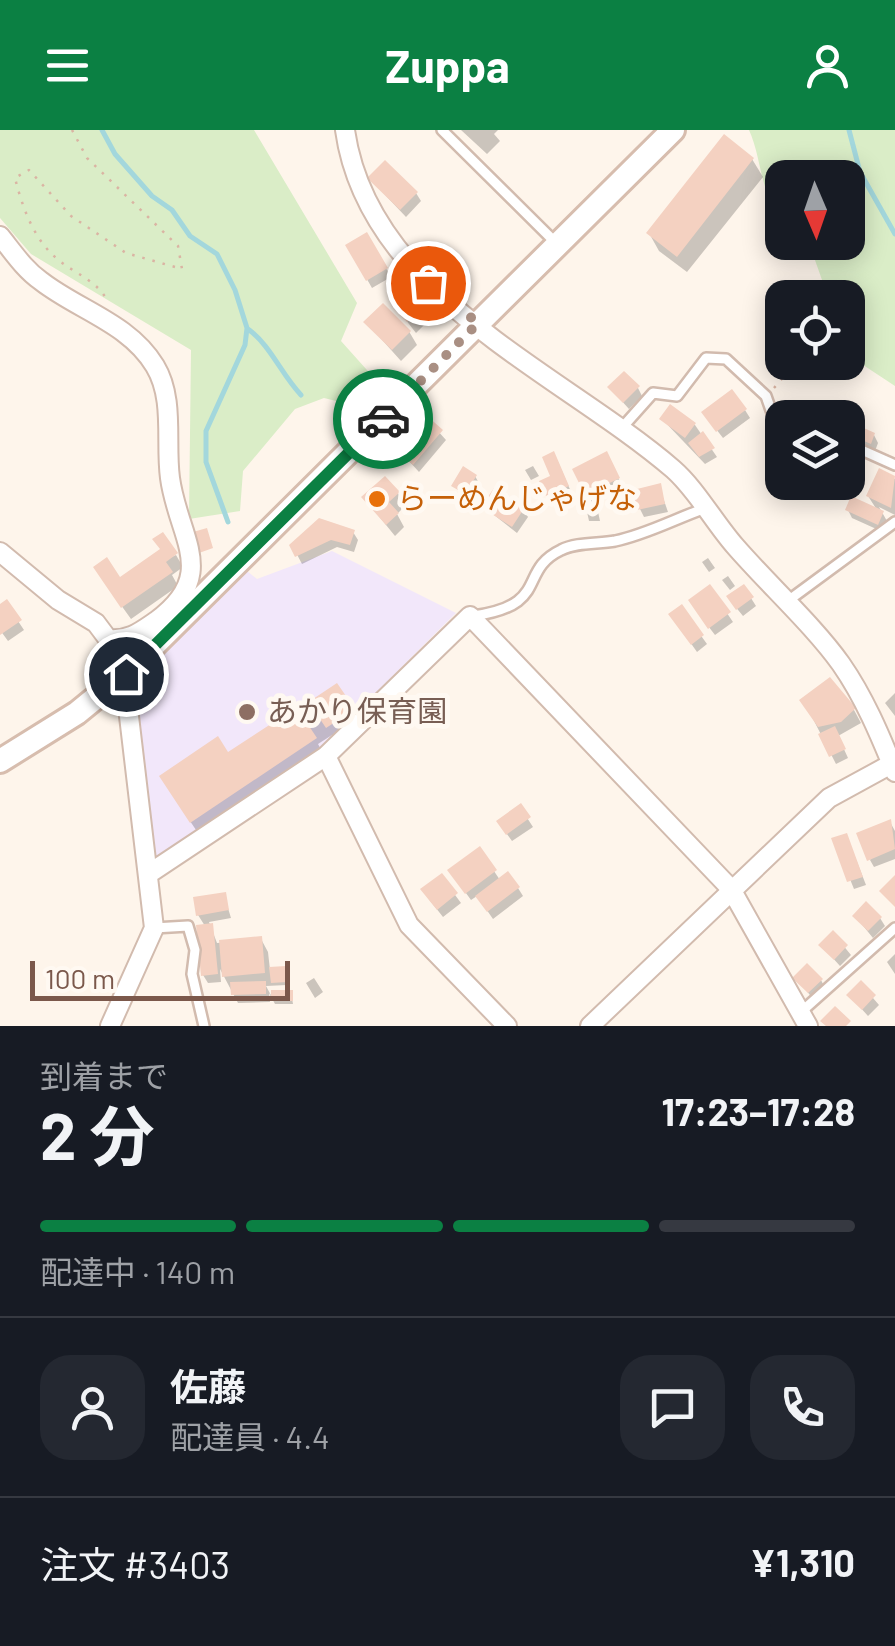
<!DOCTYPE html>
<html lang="ja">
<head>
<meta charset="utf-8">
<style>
	body { margin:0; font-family:Barlow,"Noto Sans JP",sans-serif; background:#242831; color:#f1f3f6; height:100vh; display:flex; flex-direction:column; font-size:38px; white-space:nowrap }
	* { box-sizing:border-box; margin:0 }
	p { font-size:32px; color:#9ea1a6 }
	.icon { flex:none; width:55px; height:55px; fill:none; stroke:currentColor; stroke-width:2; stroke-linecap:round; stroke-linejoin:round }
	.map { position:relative; height:896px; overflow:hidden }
	.drawer { display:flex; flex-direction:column; background:#171b24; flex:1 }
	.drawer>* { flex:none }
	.needle { width:65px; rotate:178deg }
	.buttons { position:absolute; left:765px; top:30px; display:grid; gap:20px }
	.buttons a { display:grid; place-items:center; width:100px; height:100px; border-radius:20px; background:#171b24; box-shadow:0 5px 25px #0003; font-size:50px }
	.scale { position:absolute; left:30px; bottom:25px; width:260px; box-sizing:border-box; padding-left:10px; border:5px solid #7b584b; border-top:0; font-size:28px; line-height:35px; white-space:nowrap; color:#7b584b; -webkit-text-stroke:8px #fff9f2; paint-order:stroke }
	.pin { position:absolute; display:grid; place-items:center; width:85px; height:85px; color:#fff; margin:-42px; border:5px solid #fff; border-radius:50%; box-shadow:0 2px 10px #0007 }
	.courier { position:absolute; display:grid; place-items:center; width:100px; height:100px; margin:-50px; border:8px solid #0b8043; border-radius:50%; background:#fff; color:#222; box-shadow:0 2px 12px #0007 }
	.headline em { font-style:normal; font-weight:700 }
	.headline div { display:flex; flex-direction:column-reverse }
	.headline { display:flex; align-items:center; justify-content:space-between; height:170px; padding:0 40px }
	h1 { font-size:65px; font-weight:700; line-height:75px }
	.bar { display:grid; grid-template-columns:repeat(4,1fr); gap:15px 10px; align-content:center; height:120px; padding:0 40px }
	.bar i { height:12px; border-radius:8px; background:#363941 }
	.bar .on { background:#0b8043 }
	.bar p { grid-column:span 4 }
	.line { display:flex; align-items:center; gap:25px; padding:0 40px; border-top:2px solid #363941 }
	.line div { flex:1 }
	.round { display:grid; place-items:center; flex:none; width:105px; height:105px; border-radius:30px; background:#242831 }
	header { display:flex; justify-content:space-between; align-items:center; height:130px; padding:0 40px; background:#0b8043; color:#fff; font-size:45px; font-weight:700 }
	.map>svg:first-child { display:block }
	.education { fill:#f2e7fa }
	.green { fill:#daedc7 }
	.shadow { fill:#0003 }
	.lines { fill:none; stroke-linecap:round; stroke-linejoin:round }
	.stream { stroke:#a3d7dc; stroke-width:5 }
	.building { fill:#f4d1c1 }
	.lane-casing { stroke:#d2bbae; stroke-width:14 }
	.street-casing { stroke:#d2bbae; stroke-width:22 }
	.secondary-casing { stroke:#d7bdae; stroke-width:28 }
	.path { stroke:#dab4a3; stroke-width:2.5; stroke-dasharray:2.5 8; stroke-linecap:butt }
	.lane { stroke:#fff; stroke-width:9 }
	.street { stroke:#fff; stroke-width:18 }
	.secondary { stroke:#fff; stroke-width:22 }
	.done { stroke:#a98f83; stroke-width:10; stroke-dasharray:0 18 }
	.route { stroke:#0b8043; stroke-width:12 }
	.food-dot { fill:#e8710a; stroke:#fff9f2; stroke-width:4 }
	.education-dot { fill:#8d6e63; stroke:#fff9f2; stroke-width:4 }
	.labels { text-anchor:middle; stroke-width:10; stroke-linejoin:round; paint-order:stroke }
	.food-label { font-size:30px; fill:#c56008; stroke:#fff9f2; text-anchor:start }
	.education-label { font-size:30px; fill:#785e54; stroke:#fff9f2; text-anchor:start }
</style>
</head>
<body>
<header><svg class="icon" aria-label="menu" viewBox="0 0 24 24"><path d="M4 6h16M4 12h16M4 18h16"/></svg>Zuppa<svg class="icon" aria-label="person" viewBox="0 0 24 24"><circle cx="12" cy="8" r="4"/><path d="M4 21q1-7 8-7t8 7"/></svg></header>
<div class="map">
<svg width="895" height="896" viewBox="0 0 895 896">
	<rect width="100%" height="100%" fill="#fef5eb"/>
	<path class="education" d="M332,421L456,483L319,619L155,733L133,545L247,441L257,449Z"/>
	<path class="green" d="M0,0H254L357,173L341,211L375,249L356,276L324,268L295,279L243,341L240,381L189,389L191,220L31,124L0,88Z
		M749,0H895V256L848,225V168L828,167L809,113L848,112V48H782V87C760,66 762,28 749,0Z"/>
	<path class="shadow" d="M461,0H498L494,4L500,11L487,24Z
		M752,29L763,47L687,142L659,121L649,103Z
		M370,49L416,63L421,71L406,87Z
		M367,105L391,147L372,158L348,116Z
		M395,176H423L430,189L416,203Z
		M366,192L407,198L417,215L401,231Z
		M610,258H638L642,266L629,279Z
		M745,280L750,288L723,308L709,290Z
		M427,289L446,310L419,342L399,320Z
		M662,289L695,295L717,327L705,334Z
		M848,294L874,305L878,313L875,321L848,309Z
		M606,325L623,357L592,372L575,340Z
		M558,332L572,364L552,373L548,365Z
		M533,336L539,346L531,350L525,340Z
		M880,342L895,349V385L879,377L887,391L883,402L852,388L848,380H877L868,366Z
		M475,346L480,355L470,371L454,356Z
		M659,356L668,382L644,387L640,379Z
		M398,363L405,376L397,384L404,397L395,406L364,368Z
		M484,377L523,379L528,387L517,403Z
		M586,377H597L600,391H589Z
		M353,402L358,410L354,422L337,417L302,434L292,415Z
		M176,425L183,437L172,445L178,456L131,489L103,450H120Z
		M708,428L715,438L709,442L702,432Z
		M728,446L735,456L730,460L722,450Z
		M744,457L756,476L743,486L734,475Z
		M710,458L733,492L715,505L695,479Z
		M6,473L24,500L8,511L0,500V477Z
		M681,478L707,514L697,522L676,492Z
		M895,563V586L885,573Z
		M353,580L363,597L338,614L332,605L318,614L325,627L202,709L172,664L299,591Z
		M854,580L861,593L838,606L848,628L836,634L810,583Z
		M520,677L533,697L512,711L504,700Z
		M890,692L895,701V729L874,737L870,730Z
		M834,710L850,714L866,755L854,759Z
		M479,719L500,750L518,758L523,766L493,789L477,766L471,770L455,748Z
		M441,746L461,773L443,787L428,768Z
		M224,765L231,788L209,792L217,813L261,809L268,822L270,840L286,842L287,855L266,856L273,869L291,862L293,874H275L269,863L270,872L238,873L220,839L221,852L208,853L203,845L205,796L198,785Z
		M855,786L880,788L885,796L873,808Z
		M833,803L851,825L840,836L821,815Z
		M895,824V844L887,832Z
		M314,848L323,862L315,868L306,853Z
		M796,848L821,850L825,858L814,870Z
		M861,854L879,875L868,886L849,865Z"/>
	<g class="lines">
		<path class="stream" d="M102,0L115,24L152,66L172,80L190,106L217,124L235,160L247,198L245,215L206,301V332L228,392
			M849,0L860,42L895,104
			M248,199C271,216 281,244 301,265"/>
	</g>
	<path class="building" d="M724,4L754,28L677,127L646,103Z
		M385,30L418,62L400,80L367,48Z
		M367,102L388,138L366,151L345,115Z
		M410,159L425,175L407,192L392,176Z
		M383,173L411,201L392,220L363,192Z
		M624,241L640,256L623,273L607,257Z
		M732,259L747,279L716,302L701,282Z
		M670,274L696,293L685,308L659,289Z
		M426,285L443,300L413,335L396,320Z
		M848,291L875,303L871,314L848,304Z
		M703,301L715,318L699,327L688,313Z
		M554,321L569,356L546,366L539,351L550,346L542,327Z
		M607,321L620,348L585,365L572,339Z
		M463,336L477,345L465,364L451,356Z
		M879,338L895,346L891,378L866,366Z
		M385,346L400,362L389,372L399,383L386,395L361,367Z
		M661,353L665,374L637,380L633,360Z
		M494,358L525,377L512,397L481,377Z
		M851,366L884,381L878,395L845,380Z
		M319,388L355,400L350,415L331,410L295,427L289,415Z
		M207,398L213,418L199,423L193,402Z
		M163,402L178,423L166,432L173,442L121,478L93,437L107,427L120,447L160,419L152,409Z
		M710,454L731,482L708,499L688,470Z
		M744,454L754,467L736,480L726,466Z
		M7,469L22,490L0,505V474Z
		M682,474L704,505L691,515L668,484Z
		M830,547L856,578L841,592L818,597L799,570Z
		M337,553L355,579L326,598L320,589L309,596L317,608L190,693L159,646L218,606L228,622L294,579L300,588L317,576L313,569Z
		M835,596L846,619L829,627L818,604Z
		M521,673L531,687L506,705L496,691Z
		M891,689L895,719L867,731L856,703Z
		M847,703L863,747L847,752L831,708Z
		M480,716L497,740L465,764L447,740Z
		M508,741L520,757L487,782L475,766Z
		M442,743L458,763L437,780L420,759Z
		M895,745V777L879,761Z
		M226,762L229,780L196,786L193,767Z
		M866,771L882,787L868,801L852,786Z
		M213,793L218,844L201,846L196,795Z
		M833,800L848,815L834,830L818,815Z
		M262,806L265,843L222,847L219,810Z
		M807,833L823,849L808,863L792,848Z
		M286,836L287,852L271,853L269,837Z
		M861,850L876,865L862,880L846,865Z
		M266,851V864L231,865L230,852Z
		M271,860H293V871H271Z
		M835,876L851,891L846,896H826L820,891Z"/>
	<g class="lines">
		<g class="lane-casing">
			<path id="lane" d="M442,0L556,113
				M620,300L653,263L677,266L706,228L726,229L766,266L772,283L784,288
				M848,314L895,335
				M785,473L895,392
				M473,486C551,475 517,441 561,420C576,412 598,414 615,411C645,405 675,389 703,379
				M154,798L188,796L195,820L192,844L204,896
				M801,882L895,798"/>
		</g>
		<g class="street-casing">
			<path id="street" d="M345,0C368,165 560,242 673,339C696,359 714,392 735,416C767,453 814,496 841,534C864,567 880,605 895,642
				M0,106C13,122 24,139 41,151C78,180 129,193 155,236C175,269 165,312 170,348C178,408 220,444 156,491C140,502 129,511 108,509L96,493L58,470L0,422
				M326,626L409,795L507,896
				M150,743L326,626L470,486L731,759L808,896
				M110,896L154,798L120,510
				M590,896L829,668L895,632"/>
		</g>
		<g class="secondary-casing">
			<path id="secondary" d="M0,631L77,583L126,543L673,0"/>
		</g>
		<path class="path" d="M72,0L87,28L178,116L182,139L126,123L71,86L29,40L15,48C22,76 33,108 56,128C73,143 93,148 106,168
			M774,258L796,232"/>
		<use href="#lane" class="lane"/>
		<use href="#street" class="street"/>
		<use href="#secondary" class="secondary"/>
	</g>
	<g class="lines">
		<path class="done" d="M383,289L478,193L428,153"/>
		<path class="route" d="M126,544L383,289"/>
	</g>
	<circle class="food-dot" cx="377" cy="369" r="10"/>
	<circle class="education-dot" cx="247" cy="582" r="10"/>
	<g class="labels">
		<g class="food-label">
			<text x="397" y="379">らーめんじゃげな</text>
		</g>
		<g class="education-label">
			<text x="267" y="592">あかり保育園</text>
		</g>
	</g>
</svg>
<div class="buttons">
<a><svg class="needle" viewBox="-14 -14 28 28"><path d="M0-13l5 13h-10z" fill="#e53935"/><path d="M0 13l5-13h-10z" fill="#9ea1a6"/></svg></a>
<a><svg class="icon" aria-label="locate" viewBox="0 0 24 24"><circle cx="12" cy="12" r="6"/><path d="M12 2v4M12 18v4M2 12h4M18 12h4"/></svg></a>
<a><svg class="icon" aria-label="layers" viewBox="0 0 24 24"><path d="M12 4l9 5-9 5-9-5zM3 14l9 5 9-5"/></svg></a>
</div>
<div class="scale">100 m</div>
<div class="pin" style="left:428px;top:153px;background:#ea580c"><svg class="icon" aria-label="bag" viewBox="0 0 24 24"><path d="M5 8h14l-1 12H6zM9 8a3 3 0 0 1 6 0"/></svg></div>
<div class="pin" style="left:126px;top:544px;background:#1f2937"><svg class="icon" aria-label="home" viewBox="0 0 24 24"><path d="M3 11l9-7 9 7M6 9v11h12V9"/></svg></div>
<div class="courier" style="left:383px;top:289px"><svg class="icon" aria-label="car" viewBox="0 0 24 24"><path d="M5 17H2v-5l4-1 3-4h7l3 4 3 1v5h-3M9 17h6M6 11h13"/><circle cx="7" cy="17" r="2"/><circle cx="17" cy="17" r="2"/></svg></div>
</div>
<section class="drawer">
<div class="headline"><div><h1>2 分</h1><p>到着まで</p></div><em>17:23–17:28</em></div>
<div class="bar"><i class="on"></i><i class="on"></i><i class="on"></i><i></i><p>配達中 · 140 m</p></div>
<div class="line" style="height:180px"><a class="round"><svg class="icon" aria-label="person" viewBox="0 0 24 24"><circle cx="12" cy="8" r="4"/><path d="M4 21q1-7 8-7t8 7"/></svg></a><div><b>佐藤</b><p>配達員 · 4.4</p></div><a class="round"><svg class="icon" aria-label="chat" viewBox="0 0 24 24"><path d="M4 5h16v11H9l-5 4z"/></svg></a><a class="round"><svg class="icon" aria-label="phone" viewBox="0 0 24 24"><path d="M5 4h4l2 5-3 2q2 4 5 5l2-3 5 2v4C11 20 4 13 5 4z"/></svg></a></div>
<div class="line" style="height:130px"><div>注文 #3403</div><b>¥1,310</b></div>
</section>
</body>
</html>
